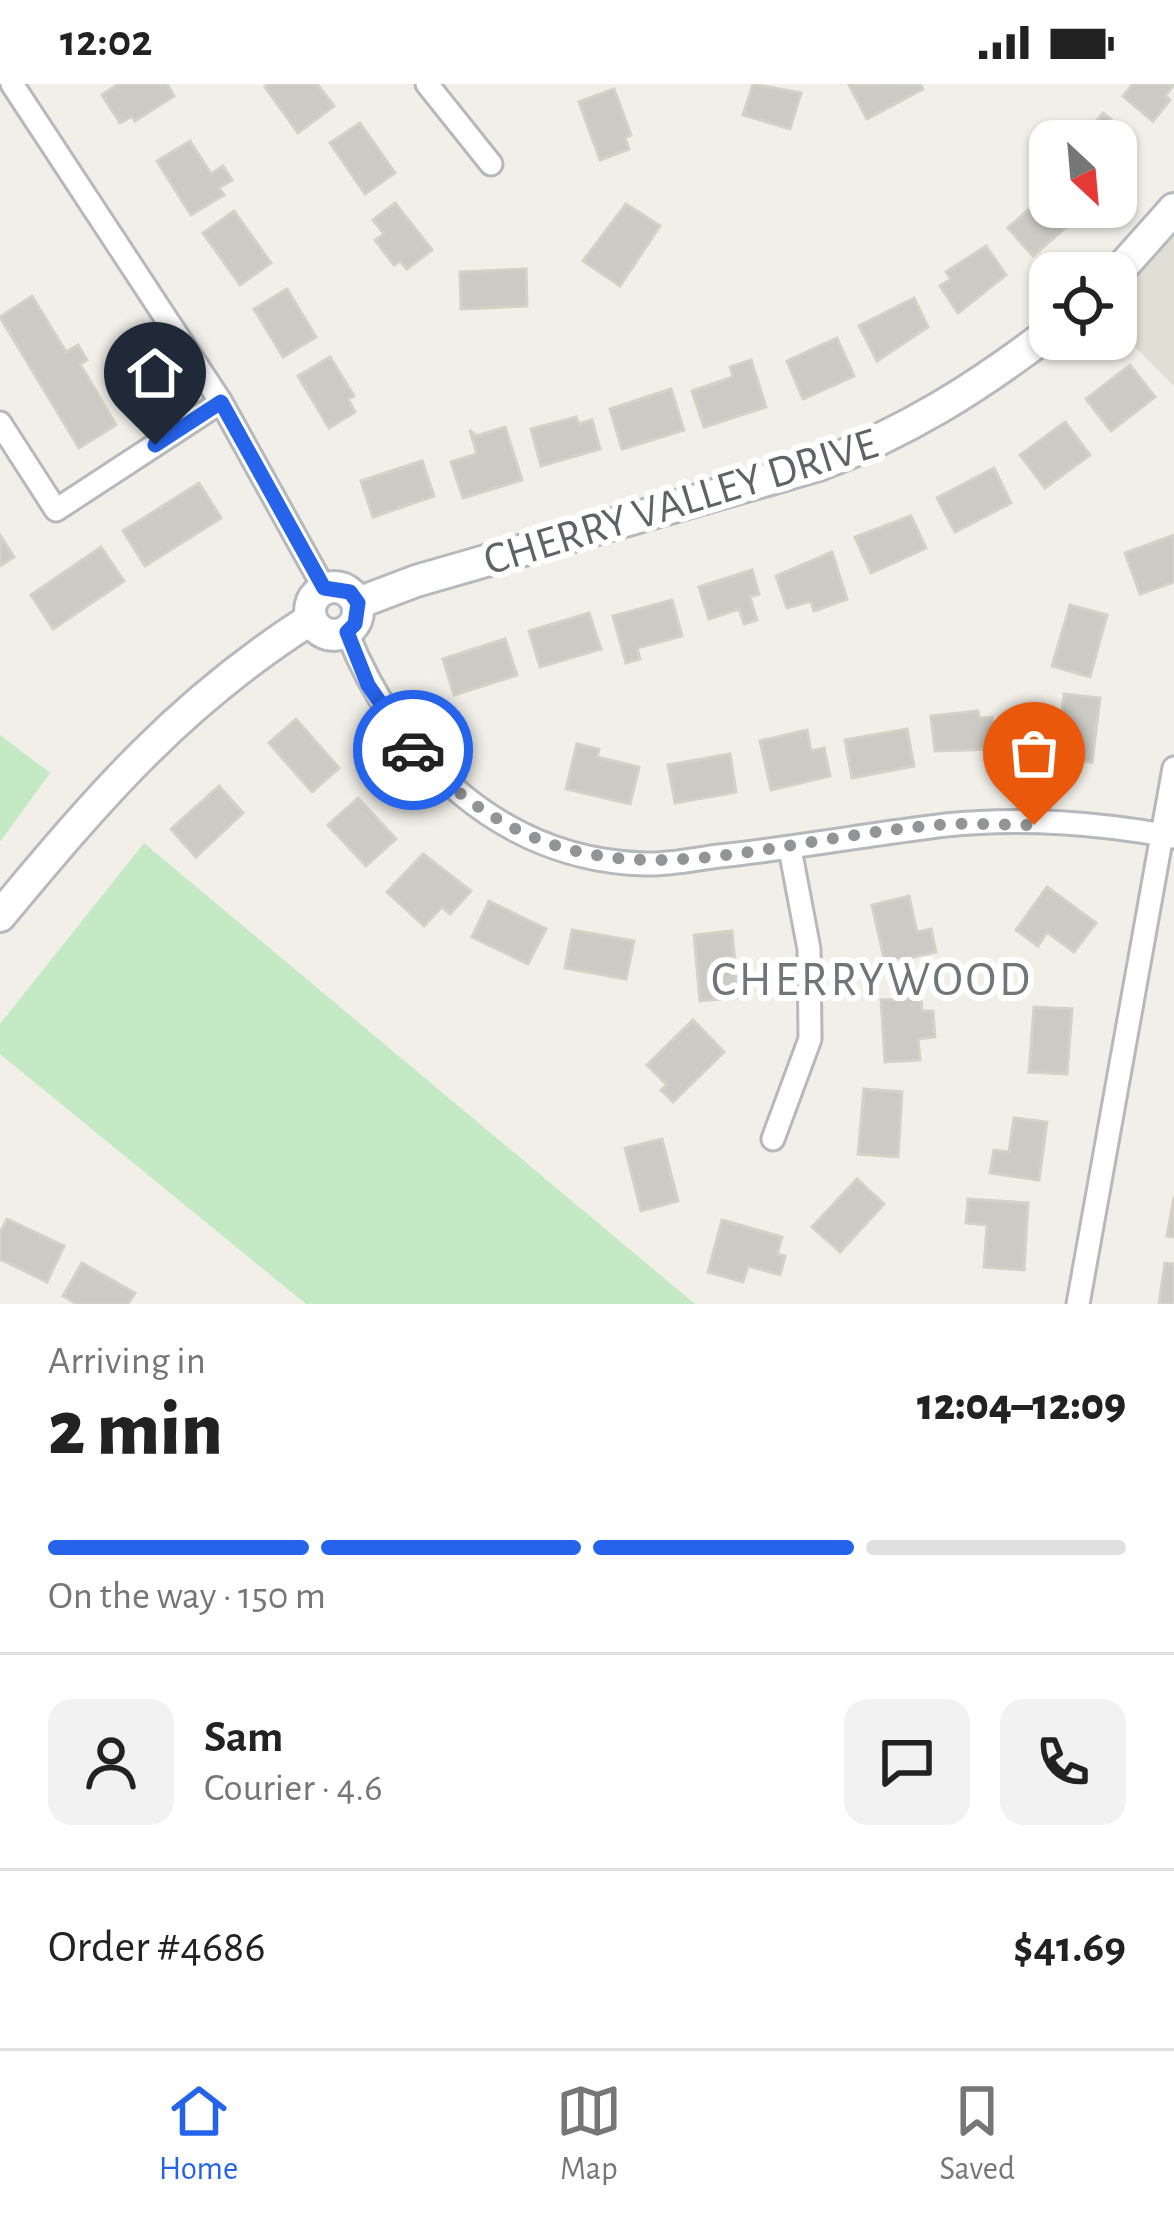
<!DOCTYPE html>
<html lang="en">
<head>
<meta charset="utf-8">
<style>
	body { margin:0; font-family:"Alegreya Sans",sans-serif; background:#f2f2f2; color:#222; height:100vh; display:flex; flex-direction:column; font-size:45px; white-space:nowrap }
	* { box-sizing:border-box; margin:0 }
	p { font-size:39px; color:#767676 }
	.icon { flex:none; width:66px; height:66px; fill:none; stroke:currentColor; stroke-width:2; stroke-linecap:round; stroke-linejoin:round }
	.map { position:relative; height:1220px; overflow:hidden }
	.details { display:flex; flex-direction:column; background:#fff; flex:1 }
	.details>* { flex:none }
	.needle { width:78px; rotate:154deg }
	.fabs { position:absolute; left:1029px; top:36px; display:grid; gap:24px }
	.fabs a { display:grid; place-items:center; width:108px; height:108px; border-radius:24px; background:#fff; box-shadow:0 3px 9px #0004; font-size:60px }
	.pin { position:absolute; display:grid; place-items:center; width:102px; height:102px; color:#fff; margin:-123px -51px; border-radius:50% 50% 50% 0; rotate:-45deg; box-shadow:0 0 12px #0007 }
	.pin .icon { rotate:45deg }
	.courier { position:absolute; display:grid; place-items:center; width:120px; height:120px; margin:-60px; border:9px solid #2563eb; border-radius:50%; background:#fff; color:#222; box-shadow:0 3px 15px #0007 }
	.overview em { font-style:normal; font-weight:800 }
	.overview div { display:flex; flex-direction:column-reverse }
	.overview { display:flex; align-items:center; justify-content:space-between; height:204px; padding:0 48px }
	h1 { font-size:78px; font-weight:800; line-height:90px }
	.bar { display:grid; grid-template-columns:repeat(4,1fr); gap:18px 12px; align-content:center; height:144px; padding:0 48px }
	.bar i { height:15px; border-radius:9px; background:#e0e0e0 }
	.bar .active { background:#2563eb }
	.bar p { grid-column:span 4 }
	.line { display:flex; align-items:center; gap:30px; padding:0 48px; border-top:3px solid #e0e0e0 }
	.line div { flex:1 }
	.round { display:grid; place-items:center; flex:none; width:126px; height:126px; border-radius:24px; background:#f2f2f2 }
	.status { display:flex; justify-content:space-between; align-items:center; height:84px; padding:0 60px; background:#fff; direction:ltr }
	.status svg { height:33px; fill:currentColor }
	.tabs { display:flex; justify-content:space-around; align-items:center; height:168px; border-top:3px solid #e0e0e0; background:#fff; font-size:33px; color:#767676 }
	.tabs a { display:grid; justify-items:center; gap:6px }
	.tabs .active { color:#2563eb }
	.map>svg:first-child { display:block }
	.education { fill:#e1ded6 }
	.green { fill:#c5e8c5 }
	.building { fill:#cccac5; stroke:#d6d1c6; stroke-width:3 }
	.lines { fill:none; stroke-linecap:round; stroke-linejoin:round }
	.street-casing { stroke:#b5b8bc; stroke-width:27 }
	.secondary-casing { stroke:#b6babf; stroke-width:36 }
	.street { stroke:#fff; stroke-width:21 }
	.secondary { stroke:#fff; stroke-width:30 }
	.done { stroke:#929495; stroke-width:12; stroke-dasharray:0 21.6 }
	.route { stroke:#2563eb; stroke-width:15 }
	.labels { text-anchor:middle; stroke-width:12; stroke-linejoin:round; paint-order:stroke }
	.street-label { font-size:45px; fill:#5f6368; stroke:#fff }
	.neighbourhood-label { font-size:48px; letter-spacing:3px; fill:#70757a; stroke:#fff }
</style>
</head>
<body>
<div class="status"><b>12:02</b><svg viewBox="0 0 49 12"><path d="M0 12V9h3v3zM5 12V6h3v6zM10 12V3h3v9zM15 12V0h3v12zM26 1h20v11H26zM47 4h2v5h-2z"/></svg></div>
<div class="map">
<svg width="1174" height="1220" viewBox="0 0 1174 1220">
	<rect width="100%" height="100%" fill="#f1efe8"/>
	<path class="education" d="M1174,125V302L1116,244V190Z"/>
	<path class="green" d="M0,651L50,689L0,758Z
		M144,759L695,1220H306L0,970V940Z"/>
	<path class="building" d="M118,0H167L174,12L135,37L132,32L120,39L102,11Z
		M269,0H317L334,22L298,49L265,3Z
		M753,0L801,9L790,45L743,31Z
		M920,0L923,5L867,35L849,1Z
		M1133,0H1174L1165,12L1170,16L1153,37L1123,12Z
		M614,5L631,51L625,54L629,65L600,76L579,18Z
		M1103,29L1133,54L1116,74V57H1080Z
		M360,39L395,89L365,110L330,59Z
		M190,57L211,90L223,82L232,96L219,104L224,111L191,131L157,77Z
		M1050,106V123H1075L1081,130L1033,172L1008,144Z
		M395,119L432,166L407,185L400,177L394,181L375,156L384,150L373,136Z
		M626,120L660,142L620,202L583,177Z
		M234,127L271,179L240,201L203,149Z
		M986,162L1006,191L958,229L940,202L951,195L946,188Z
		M526,185L527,222L461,225L460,188Z
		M287,205L316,253L283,273L254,225Z
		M32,212L66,268L78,261L87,276L80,280L116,341L79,364L0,233Z
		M914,214L928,243L877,277L859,242Z
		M837,254L854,292L803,315L787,277Z
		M330,273L354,312L348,315L355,328L329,344L298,292Z
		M751,276L766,323L704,343L692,307L733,293L730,283Z
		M1130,281L1155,313L1111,347L1086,315Z
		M671,305L684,346L622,365L610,325Z
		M576,333L579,340L592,336L600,365L541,382L531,345Z
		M1065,338L1090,371L1045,404L1020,371Z
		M505,343L522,396L463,414L451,378L477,370L470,346L476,352Z
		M422,377L434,412L373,433L361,397Z
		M994,384L1011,419L955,448L937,414Z
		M199,399L221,434L145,482L123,447Z
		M911,432L926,464L871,489L855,453Z
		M0,451L14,473L0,482Z
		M1174,451V498L1140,510L1125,469Z
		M101,463L124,497L53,545L31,511Z
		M832,468L847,515L814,527L811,517L787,524L776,492Z
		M752,486L759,510L750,513L757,536L744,540L739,525L709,535L699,503Z
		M672,516L682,552L637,564L640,575L626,579L613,532Z
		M1070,521L1107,531L1090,593L1052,582Z
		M589,529L601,565L540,583L529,547Z
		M505,555L517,591L454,611L443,575Z
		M1064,610L1100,614L1092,678L1057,674Z
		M978,627L979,634L992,633L996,665L935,667L931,632Z
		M296,635L339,684L312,708L269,659Z
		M907,645L914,682L852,694L845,656Z
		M807,646L811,667L824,664L830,692L771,706L760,657Z
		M577,660L599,665L597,673L639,683L630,720L566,705Z
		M730,670L736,708L675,719L668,681Z
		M219,702L243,729L196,773L171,745Z
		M358,714L396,755L366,782L328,741Z
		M423,770L471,807L450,830L442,823L424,842L387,808Z
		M1047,803L1096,839L1074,868L1047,848L1038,862L1016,846Z
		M909,812L917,848L931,845L936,868L885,879L872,821Z
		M489,817L546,845L528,880L472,853Z
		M572,846L634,857L626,895L565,884Z
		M732,847L738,913L700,917L694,851Z
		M921,914L922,927H933L935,953L918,955L920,976L885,978L881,916Z
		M1034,923L1072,925L1067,990L1029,988Z
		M693,936L724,968L673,1018L661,1006L667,1001L647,981Z
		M864,1005L902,1008L898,1073L858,1070Z
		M1014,1034L1047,1038L1039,1096L990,1089L994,1066L1009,1068Z
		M662,1055L678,1117L641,1127L625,1064Z
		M857,1095L884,1120L840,1168L812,1143Z
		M1174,1113V1153L1167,1152Z
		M968,1115L1028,1119L1024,1186L984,1183L987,1141L966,1139Z
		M7,1135L64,1162L47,1198L0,1175V1149Z
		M722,1136L782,1153L777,1170L785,1172L780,1191L748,1182L743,1198L708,1188Z
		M82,1179L135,1209L128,1220H77L63,1212Z
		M1165,1179L1174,1180V1220H1159Z"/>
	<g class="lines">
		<g class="street-casing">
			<path id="street" d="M12,0L221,318L324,504
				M427,0L491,80
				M0,339L56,426L221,318
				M347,548C396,674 503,777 646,780C670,781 695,775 719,772C795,764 870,750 946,741C1018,733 1103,739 1174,753
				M773,1055L810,955L809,865L790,765
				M1078,1220L1174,684"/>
		</g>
		<g class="secondary-casing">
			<path id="secondary" d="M1116,190L1174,125
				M310 527a24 24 0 1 1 48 0a24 24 0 1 1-48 0Z
				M358,519L416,497L819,381C905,349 977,304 1050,248
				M0,832C99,713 179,619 311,535"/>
		</g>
		<use href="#street" class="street"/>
		<use href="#secondary" class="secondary"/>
	</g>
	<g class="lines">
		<path class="done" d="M413,666C584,847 743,753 952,740C979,739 1007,741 1034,741"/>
		<path class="route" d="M155,361L221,318L324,504L350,508L358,519L355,540L347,548L368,601L413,666"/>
	</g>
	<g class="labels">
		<g class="street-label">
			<text transform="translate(680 416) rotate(-17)" y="16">CHERRY VALLEY DRIVE</text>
		</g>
		<g class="neighbourhood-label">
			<text x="872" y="911">CHERRYWOOD</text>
		</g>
	</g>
</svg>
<div class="fabs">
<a><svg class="needle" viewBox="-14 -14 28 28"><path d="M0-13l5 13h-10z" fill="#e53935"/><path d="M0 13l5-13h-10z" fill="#767676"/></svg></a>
<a><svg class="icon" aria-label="locate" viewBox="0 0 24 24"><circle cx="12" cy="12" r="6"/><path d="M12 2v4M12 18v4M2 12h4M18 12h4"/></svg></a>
</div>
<div class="pin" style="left:1034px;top:741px;background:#ea580c"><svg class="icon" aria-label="bag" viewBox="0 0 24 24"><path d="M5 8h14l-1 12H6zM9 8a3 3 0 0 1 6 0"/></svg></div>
<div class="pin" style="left:155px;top:361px;background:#1f2937"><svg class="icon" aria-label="home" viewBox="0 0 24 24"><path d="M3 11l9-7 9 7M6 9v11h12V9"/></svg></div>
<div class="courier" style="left:413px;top:666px"><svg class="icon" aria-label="car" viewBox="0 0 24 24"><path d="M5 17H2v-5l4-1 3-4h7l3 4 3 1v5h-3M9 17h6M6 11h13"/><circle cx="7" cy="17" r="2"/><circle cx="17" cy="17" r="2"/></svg></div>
</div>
<section class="details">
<div class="overview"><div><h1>2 min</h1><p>Arriving in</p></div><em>12:04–12:09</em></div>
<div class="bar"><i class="active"></i><i class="active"></i><i class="active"></i><i></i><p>On the way · 150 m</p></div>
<div class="line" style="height:216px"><a class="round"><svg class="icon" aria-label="person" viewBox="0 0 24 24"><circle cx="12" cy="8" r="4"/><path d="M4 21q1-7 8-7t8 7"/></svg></a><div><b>Sam</b><p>Courier · 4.6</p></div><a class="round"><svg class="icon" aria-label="chat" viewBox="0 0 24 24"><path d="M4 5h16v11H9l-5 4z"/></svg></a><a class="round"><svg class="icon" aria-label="phone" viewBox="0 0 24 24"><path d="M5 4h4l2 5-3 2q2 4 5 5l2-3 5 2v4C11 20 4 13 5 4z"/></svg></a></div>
<div class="line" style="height:156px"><div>Order #4686</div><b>$41.69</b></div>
</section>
<nav class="tabs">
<a class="active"><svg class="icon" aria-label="home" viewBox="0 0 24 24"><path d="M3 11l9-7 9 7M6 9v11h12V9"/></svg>Home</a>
<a><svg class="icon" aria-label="map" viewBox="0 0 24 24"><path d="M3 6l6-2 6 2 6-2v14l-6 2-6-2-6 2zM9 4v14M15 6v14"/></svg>Map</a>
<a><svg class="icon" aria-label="saved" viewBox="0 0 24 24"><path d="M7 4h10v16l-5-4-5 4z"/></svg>Saved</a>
</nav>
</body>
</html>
